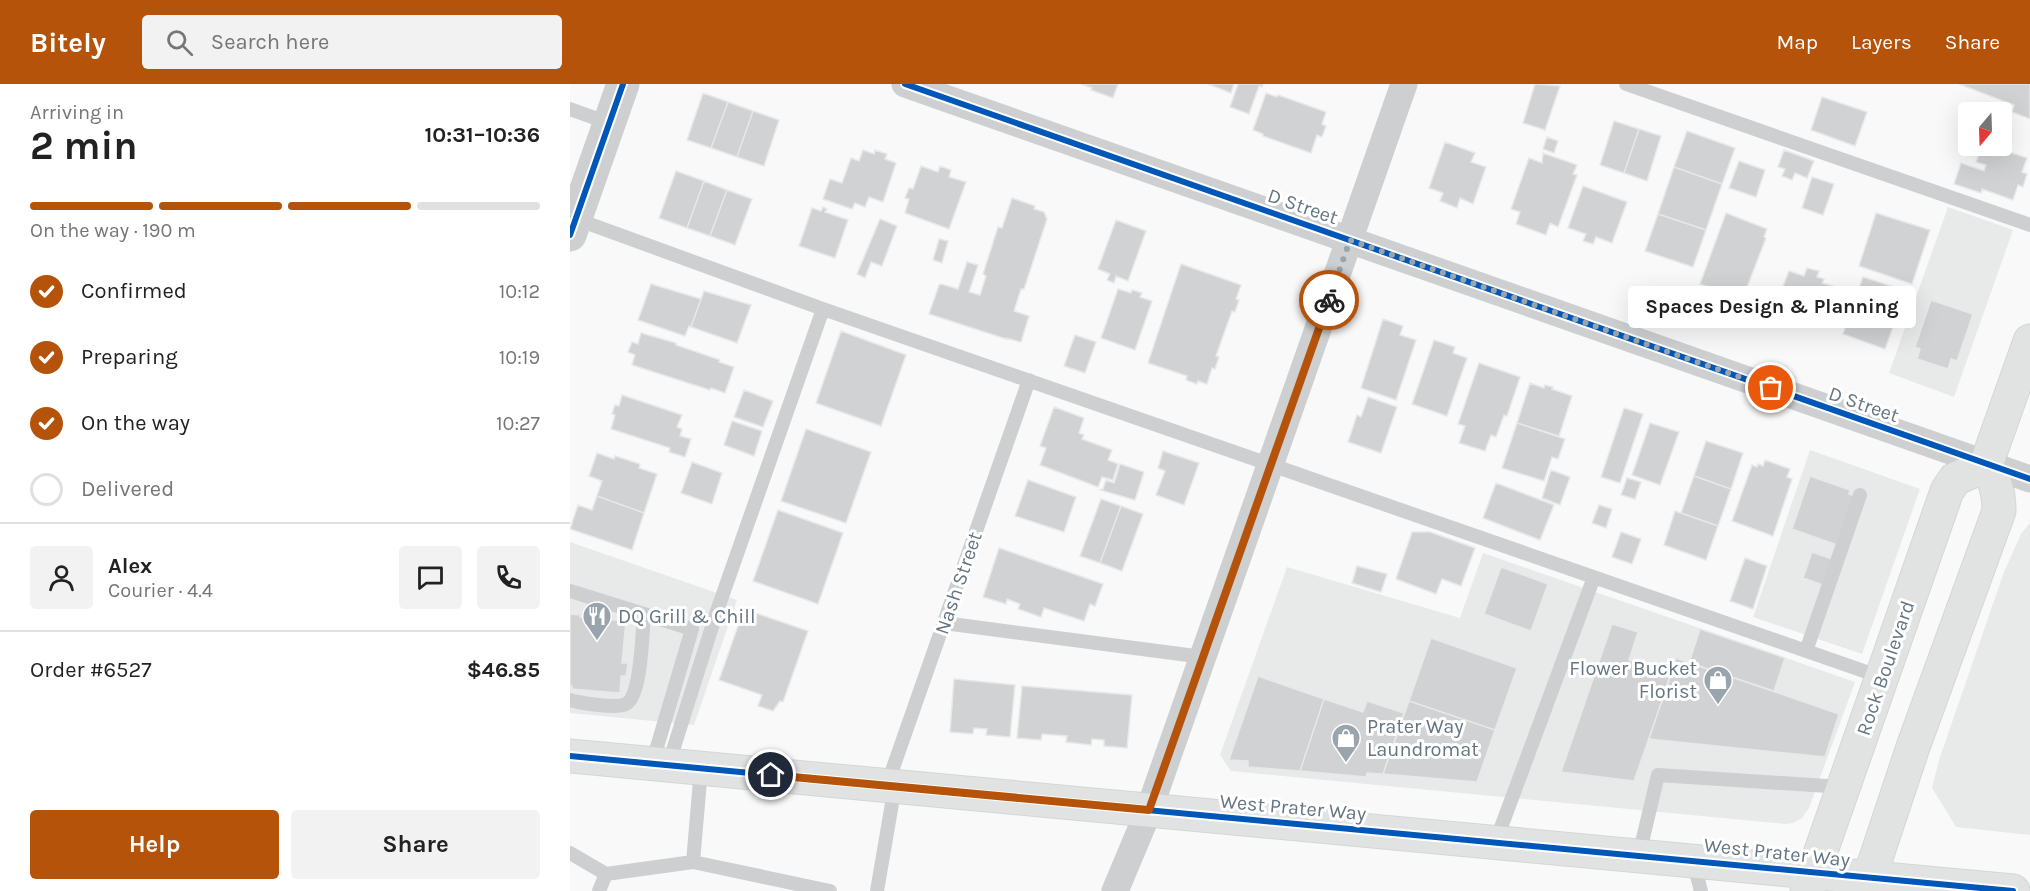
<!DOCTYPE html>
<html lang="en">
<head>
<meta charset="utf-8">
<style>
	body { margin:0; font-family:Karla,sans-serif; background:#f2f2f2; color:#222; height:100vh; display:flex; flex-direction:column; font-size:22px; white-space:nowrap }
	* { box-sizing:border-box; margin:0 }
	p { font-size:20px; color:#767676 }
	.icon { flex:none; width:33px; height:33px; fill:none; stroke:currentColor; stroke-width:2; stroke-linecap:round; stroke-linejoin:round }
	.map { position:relative; flex:1; overflow:hidden }
	.sheet { display:flex; flex-direction:column; background:#fff; width:570px }
	.sheet>* { flex:none }
	.needle { width:39px; rotate:199deg }
	.buttons { position:absolute; left:1388px; top:18px; display:grid; gap:12px }
	.buttons a { display:grid; place-items:center; width:54px; height:54px; border-radius:6px; background:#fff; box-shadow:0 6px 24px #0002; font-size:30px }
	.pin { position:absolute; display:grid; place-items:center; width:51px; height:51px; color:#fff; margin:-26px; border:3px solid #fff; border-radius:50%; box-shadow:0 2px 6px #0007 }
	.courier { position:absolute; display:grid; place-items:center; width:60px; height:60px; margin:-30px; border:4px solid #b45309; border-radius:50%; background:#fff; color:#222; box-shadow:0 2px 8px #0007 }
	.bubble { position:absolute; height:42px; border-radius:6px; background:#fff; box-shadow:0 6px 24px #0002; font-size:20px; font-weight:700; line-height:42px; text-align:center }
	.head em { font-style:normal; font-weight:700 }
	.head div { display:flex; flex-direction:column-reverse }
	.head { display:flex; align-items:center; justify-content:space-between; height:102px; padding:0 30px }
	h1 { font-size:39px; font-weight:700; line-height:45px }
	.bar { display:grid; grid-template-columns:repeat(4,1fr); gap:9px 6px; align-content:center; height:72px; padding:0 30px }
	.bar i { height:8px; border-radius:4px; background:#e0e0e0 }
	.bar .current { background:#b45309 }
	.bar p { grid-column:span 4 }
	.line { display:flex; align-items:center; gap:15px; padding:0 30px; border-top:2px solid #e0e0e0 }
	.line div { flex:1 }
	.round { display:grid; place-items:center; flex:none; width:63px; height:63px; border-radius:6px; background:#f2f2f2 }
	ol { padding:0 30px; list-style:none }
	li { display:flex; align-items:center; gap:18px; height:66px }
	li p { margin-inline-start:auto }
	li .icon { padding:6px; border-radius:50%; background:#b45309; color:#fff; stroke-width:4 }
	li:last-child { color:#767676 }
	li i { width:33px; height:33px; border:3px solid #e0e0e0; border-radius:50% }
	.action { display:flex; gap:12px; margin-top:auto; padding:12px 30px }
	.action a { flex:1; height:69px; border-radius:6px; background:#b45309; color:#fff; font-size:24px; font-weight:700; line-height:69px; text-align:center }
	.action a+a { background:#f2f2f2; color:#222 }
	header { display:flex; align-items:center; gap:36px; box-sizing:border-box; height:84px; padding:0 30px; background:#b45309; color:#fff }
	header strong { font-size:28px }
	nav { display:flex; gap:33px; margin-inline-start:auto; font-size:21px }
	.search { width:420px; height:54px; background:#f2f2f2; display:flex; align-items:center; gap:15px; box-sizing:border-box; padding:0 21px; border-radius:6px; color:#767676; font-size:22px }
	main { display:flex; flex:1; min-height:0 }
	.map>svg:first-child { display:block }
	.built { fill:#e8e9e9 }
	.building { fill:#d0d2d3; stroke:#e8e8e8; stroke-width:1.5 }
	.lines { fill:none; stroke-linecap:round; stroke-linejoin:round }
	.secondary-casing { stroke:#d5d6d7; stroke-width:35 }
	.service { stroke:#cecfd0; stroke-width:14 }
	.minor { stroke:#cecfd0; stroke-width:27 }
	.tertiary { stroke:#cecfd0; stroke-width:33 }
	.secondary { stroke:#e1e2e2; stroke-width:33 }
	.cycleway-casing { stroke:#fff; stroke-width:10 }
	.cycleway { stroke:#0057b8; stroke-width:6 }
	.done { stroke:#99a4ac; stroke-width:6; stroke-dasharray:0 10.8 }
	.route { stroke:#b45309; stroke-width:8 }
	.labels { text-anchor:middle; stroke-width:6; stroke-linejoin:round; paint-order:stroke }
	.street-label { font-size:20px; fill:#657683; stroke:#fff }
	.poi-label { font-size:20px; fill:#657683; stroke:#fff; text-anchor:start }
</style>
</head>
<body>
<header>
<strong>Bitely</strong>
<div class="search"><svg class="icon" aria-label="search" viewBox="0 0 24 24"><circle cx="10" cy="10" r="6"/><path d="M15 15l6 6"/></svg>Search here</div>
<nav><a>Map</a><a>Layers</a><a>Share</a></nav>
</header>
<main>
<section class="sheet">
<div class="head"><div><h1>2 min</h1><p>Arriving in</p></div><em>10:31–10:36</em></div>
<div class="bar"><i class="current"></i><i class="current"></i><i class="current"></i><i></i><p>On the way · 190 m</p></div>
<ol>
<li><svg class="icon" aria-label="check" viewBox="0 0 24 24"><path d="M5 12l5 5 9-10"/></svg>Confirmed<p>10:12</p></li>
<li><svg class="icon" aria-label="check" viewBox="0 0 24 24"><path d="M5 12l5 5 9-10"/></svg>Preparing<p>10:19</p></li>
<li><svg class="icon" aria-label="check" viewBox="0 0 24 24"><path d="M5 12l5 5 9-10"/></svg>On the way<p>10:27</p></li>
<li><i></i>Delivered</li>
</ol>
<div class="line" style="height:108px"><a class="round"><svg class="icon" aria-label="person" viewBox="0 0 24 24"><circle cx="12" cy="8" r="4"/><path d="M4 21q1-7 8-7t8 7"/></svg></a><div><b>Alex</b><p>Courier · 4.4</p></div><a class="round"><svg class="icon" aria-label="chat" viewBox="0 0 24 24"><path d="M4 5h16v11H9l-5 4z"/></svg></a><a class="round"><svg class="icon" aria-label="phone" viewBox="0 0 24 24"><path d="M5 4h4l2 5-3 2q2 4 5 5l2-3 5 2v4C11 20 4 13 5 4z"/></svg></a></div>
<div class="line" style="height:78px"><div>Order #6527</div><b>$46.85</b></div>
<div class="action"><a>Help</a><a>Share</a></div>
</section>
<div class="map">
<svg width="1460" height="807" viewBox="0 0 1460 807">
	<rect width="100%" height="100%" fill="#f9f9f9"/>
	<path class="built" d="M1378,123L1443,146L1384,313L1319,289Z
		M1240,366L1350,405L1292,570L1183,533Z
		M1460,439V751L1386,743L1362,704L1369,676L1434,488L1451,450Z
		M0,458L167,516L124,641L0,629Z
		M913,469L1285,598L1239,724L1232,734L1223,739L1215,740L661,687L650,671L717,483L890,534Z"/>
	<path class="building" d="M511,0H548L543,14L521,6L522,4Z
		M638,0H664L661,9Z
		M668,0H693L692,3L689,2L679,30L660,23Z
		M965,0L990,2L975,46L953,39Z
		M1389,0H1460V35L1442,28L1444,21Z
		M133,9L158,18L141,64L117,56Z
		M696,9L707,13L708,11L756,28L752,40L756,42L752,53L747,51L741,69L693,52V50L683,46Z
		M1252,13L1297,28L1285,62L1241,46Z
		M158,18L183,27L167,73L141,64Z
		M183,27L209,36L194,82L167,73Z
		M1044,37L1069,45L1054,89L1030,81Z
		M1069,45L1091,52L1077,97L1054,89Z
		M1117,47L1165,64L1152,100L1104,83Z
		M977,53L988,57L984,69L973,65Z
		M875,58L905,69L901,78L916,83L903,120L890,114L887,124L870,117L873,109L859,104Z
		M1412,62H1421L1457,74L1452,88L1457,90L1453,103L1448,101L1443,116L1412,105L1411,109L1384,100L1391,79L1414,87L1416,81L1406,78Z
		M293,66L304,70L305,66L317,70L315,75L326,79L313,118L299,113L295,123L285,119L282,125L253,115L260,95L272,99L281,74L289,77Z
		M1214,66L1244,77L1237,94L1225,89L1222,96L1212,92L1215,85L1208,83Z
		M973,69L1007,81L1003,90L1007,91L988,143L980,139L976,151L946,140L950,128L941,125L959,74L972,79Z
		M1169,77L1195,86L1186,113L1159,104Z
		M351,82L368,88L370,82L381,86L379,93L396,98L379,145L335,129L339,115L335,114L339,104L343,105Z
		M1104,83L1152,100L1136,146L1088,130Z
		M106,87L134,97L117,144L89,134Z
		M1242,93L1264,100L1253,131L1232,124Z
		M134,97L157,106L140,152L117,144Z
		M1013,102L1057,118L1042,159L1026,153L1023,160L1013,157L1016,150L998,144Z
		M157,106L182,115L165,161L140,152Z
		M442,114L465,122L464,125L474,128L477,135L454,205H451L444,227L459,232L451,258L436,254V255L359,230L369,201L371,200L388,205L397,178L408,181L399,208L410,211L416,192L413,190L428,143L432,144Z
		M253,123L257,125L255,128L278,136L265,174L229,162L242,124L251,127Z
		M1156,129L1197,145L1194,153L1196,154L1174,211L1162,207L1161,211L1130,200Z
		M1306,129L1360,146L1342,200L1289,182Z
		M1088,130L1136,146L1123,183L1075,167Z
		M310,135L327,142L312,182L301,178L295,194L287,190Z
		M546,136L576,147L558,197L546,192L544,199L537,196L540,190L528,185Z
		M369,155L378,157L372,179L363,176Z
		M611,180L671,201L666,215L669,216L665,228L662,227L646,272L649,273L645,285L642,284L637,300L628,297L627,300L616,296L617,292L578,279Z
		M1237,184L1249,187L1247,193L1254,195L1252,199L1263,202L1247,239L1232,234L1230,240L1218,236L1220,229L1205,223L1219,187L1234,192Z
		M1293,193L1333,206L1329,217L1332,218L1315,265L1273,250Z
		M81,200L131,215L121,243L119,242L115,252L68,236Z
		M548,205L561,209L562,206L572,209L570,213L582,217L565,266L531,254Z
		M134,207L181,221L167,259L121,243Z
		M1361,216L1403,230L1387,277L1381,275L1378,285L1347,275L1350,265L1345,263Z
		M813,235L833,242L830,251L846,256L826,316L791,304Z
		M271,247L336,271L311,342L246,319Z
		M71,249L106,259V261L150,276L149,278L164,283L155,309L141,304L140,306L62,281L65,271L58,268L62,258L68,260Z
		M505,251L526,258L515,289L494,282Z
		M864,256L885,263L883,269L897,274L877,332L842,320Z
		M909,279L950,293L937,332L934,331L926,353L921,351L915,367L889,359L895,342L888,340Z
		M960,299L974,304L975,301L983,303L982,305L1002,312L989,352L947,339Z
		M174,306L203,317L193,343L164,333Z
		M52,311L112,331L107,343L112,345L110,352L121,355L115,373L99,368L100,364L41,345L45,331L42,330L45,321L49,322Z
		M798,313L827,323L811,369L778,358L787,331L791,333Z
		M484,323L514,334L509,349L514,351L512,355L542,366L538,376L548,380L543,396L532,393L528,403L470,381L476,364L470,362Z
		M1054,324L1073,330L1050,399L1031,393Z
		M162,337L192,347L184,372L154,361Z
		M947,339L995,355L988,375L982,373L974,397L932,384Z
		M1080,339L1109,348L1090,401L1062,391Z
		M236,345L301,368L276,439L211,417Z
		M1136,357L1173,369L1161,405L1124,392Z
		M593,367L629,379L614,421L586,411L595,387L588,384Z
		M27,369L44,375L45,372L70,380L69,384L87,390L74,429L27,412L32,397L19,392Z
		M1195,376L1220,385L1217,393L1222,395L1203,452L1162,437L1182,381L1187,383L1188,380L1193,382Z
		M122,378L152,389L142,420L111,409Z
		M550,380L574,388L565,416L530,406L533,405L536,396L544,399Z
		M981,386L1000,393L990,421L972,414Z
		M1124,392L1161,405L1148,442L1111,429Z
		M1240,392L1280,406L1279,410L1284,412L1267,461L1222,445Z
		M1057,394L1071,398L1065,415L1051,411Z
		M458,396L506,413L494,448L445,432Z
		M926,399L984,421L970,456L913,434Z
		M27,412L74,429L62,466L0,445L8,421L22,426Z
		M531,415L551,422L530,479L510,472Z
		M1029,421L1042,425L1036,444L1022,439Z
		M551,422L573,430L552,487L530,479Z
		M208,426L273,449L248,520L183,497Z
		M1105,427L1148,442L1136,476L1094,461Z
		M842,448H860L905,464L891,502L872,495L866,510L826,495Z
		M1051,448L1071,455L1062,480L1042,473Z
		M429,464L533,500L525,522L520,520L514,537L474,524L471,533L448,525L450,520L437,515L436,520L413,513Z
		M1242,468L1262,475L1253,501L1233,494Z
		M1175,474L1197,482L1183,525L1160,517Z
		M787,482L817,490L811,508L782,499Z
		M931,483L978,500L961,547L914,530Z
		M174,525L238,547L213,618L210,617L203,627L188,622L192,611L149,596Z
		M0,530L11,531L10,533L56,537L52,579H58L56,592H51L50,609L2,605V602H0Z
		M1042,540L1068,548L1059,576L1101,591L1064,697L991,688Z
		M1130,545L1215,574L1204,607L1119,579Z
		M861,554L947,584L925,646L839,617Z
		M1106,574L1269,630L1255,673L1079,655Z
		M688,592L754,615L730,687L678,683V677L659,676Z
		M384,595L445,601L440,653L416,651L417,645L404,644L403,650L380,648Z
		M452,602L562,611L557,664L534,662V656L522,655L521,661L496,658L497,652L472,650L471,656L447,654Z
		M754,615L793,628L797,617L834,629L813,690L797,689L796,693L730,687Z
		M839,617L925,646L907,698L813,690Z"/>
	<g class="lines">
		<g class="secondary-casing">
			<path id="secondary" d="M0,672L1443,807
				M1237,807L1377,407L1385,395L1416,381L1460,257
				M1295,807L1343,663L1429,427C1429,408 1425,397 1416,381"/>
		</g>
		<path class="service" d="M1056,0L1460,141
			M0,25L39,39
			M6,135L253,225L1311,593
			M0,507L122,545L82,680
			M374,539L633,573
			M1236,567L1290,411
			M0,616C11,619 46,625 56,620C72,611 72,548 74,530
			M98,682L147,527L253,225
			M131,685L123,778L260,807
			M317,701L459,296
			M926,757L1024,493
			M0,769L36,790
			M1069,771L1088,691L1273,703
			M1123,777L1131,807
			M29,807L36,790L123,778
			M307,807L325,702"/>
		<path class="minor" d="M335,0L1460,395
			M545,807L579,726L834,0"/>
		<path class="tertiary" d="M0,151L53,0"/>
		<use href="#secondary" class="secondary"/>
		<g class="cycleway-casing">
			<path id="cycleway" d="M335,0L1460,395
				M0,151L53,0
				M0,672L1443,807"/>
		</g>
		<use href="#cycleway" class="cycleway"/>
	</g>
	<g class="lines">
		<path class="done" d="M759,216L780,156L1201,304"/>
		<path class="route" d="M201,691L579,726L759,216"/>
	</g>
	<defs>
		<g id="restaurant-pin" transform="scale(1.5)"><path d="M0 17L-7.5 6A9.5 9.5 0 1 1 7.5 6Z" fill="#99a4ac" stroke="#fff"/><path d="M-5-6h1v4h1v-4h1v4h1v-4h1v5L-1.5 .5V6h-2V.5L-5-1ZM5-6V6H3V1.5H1.5Q1.5-4 5-6Z" fill="#fff"/></g>
		<g id="shop-pin" transform="scale(1.5)"><path d="M0 17L-7.5 6A9.5 9.5 0 1 1 7.5 6Z" fill="#99a4ac" stroke="#fff"/><path d="M-5-2.5h2.3a2.7 3.5 0 0 1 5.4 0H5L5.5 6h-11ZM-1.5-2.5h3a1.5 2.3 0 0 0-3 0Z" fill="#fff"/></g>
	</defs>
	<g fill-rule="evenodd">
		<use href="#restaurant-pin" x="27" y="532"/>
		<use href="#shop-pin" x="1148" y="596"/>
		<use href="#shop-pin" x="776" y="654"/>
	</g>
	<g class="labels">
		<g class="street-label">
			<text transform="translate(733 122) rotate(19)" y="7">D Street</text>
			<text transform="translate(1294 320) rotate(19)" y="7">D Street</text>
			<text transform="translate(388 499) rotate(-71)" y="7">Nash Street</text>
			<text transform="translate(1315 584) rotate(-71)" y="7">Rock Boulevard</text>
			<text transform="translate(723 723) rotate(5)" y="7">West Prater Way</text>
			<text transform="translate(1207 768) rotate(6)" y="7">West Prater Way</text>
		</g>
		<g class="poi-label">
			<text x="48" y="539">DQ Grill &amp; Chill</text>
			<text x="1127" y="591" text-anchor="end">Flower Bucket<tspan x="1127" dy="23">Florist</tspan></text>
			<text x="797" y="649">Prater Way<tspan x="797" dy="23">Laundromat</tspan></text>
		</g>
	</g>
</svg>
<div class="buttons">
<a><svg class="needle" viewBox="-14 -14 28 28"><path d="M0-13l5 13h-10z" fill="#e53935"/><path d="M0 13l5-13h-10z" fill="#767676"/></svg></a>
</div>
<div class="pin" style="left:1201px;top:304px;background:#ea580c"><svg class="icon" aria-label="bag" viewBox="0 0 24 24"><path d="M5 8h14l-1 12H6zM9 8a3 3 0 0 1 6 0"/></svg></div>
<div class="pin" style="left:201px;top:691px;background:#1f2937"><svg class="icon" aria-label="home" viewBox="0 0 24 24"><path d="M3 11l9-7 9 7M6 9v11h12V9"/></svg></div>
<div class="courier" style="left:759px;top:216px"><svg class="icon" aria-label="bike" viewBox="0 0 24 24"><circle cx="6" cy="16" r="4"/><circle cx="18" cy="16" r="4"/><path d="M6 16l4-8h5l3 8M10 8l3 8H6M13 5h3"/></svg></div>
<div class="bubble" style="left:1058px;top:202px;width:288px">Spaces Design &amp; Planning</div>
</div>
</main>
</body>
</html>
